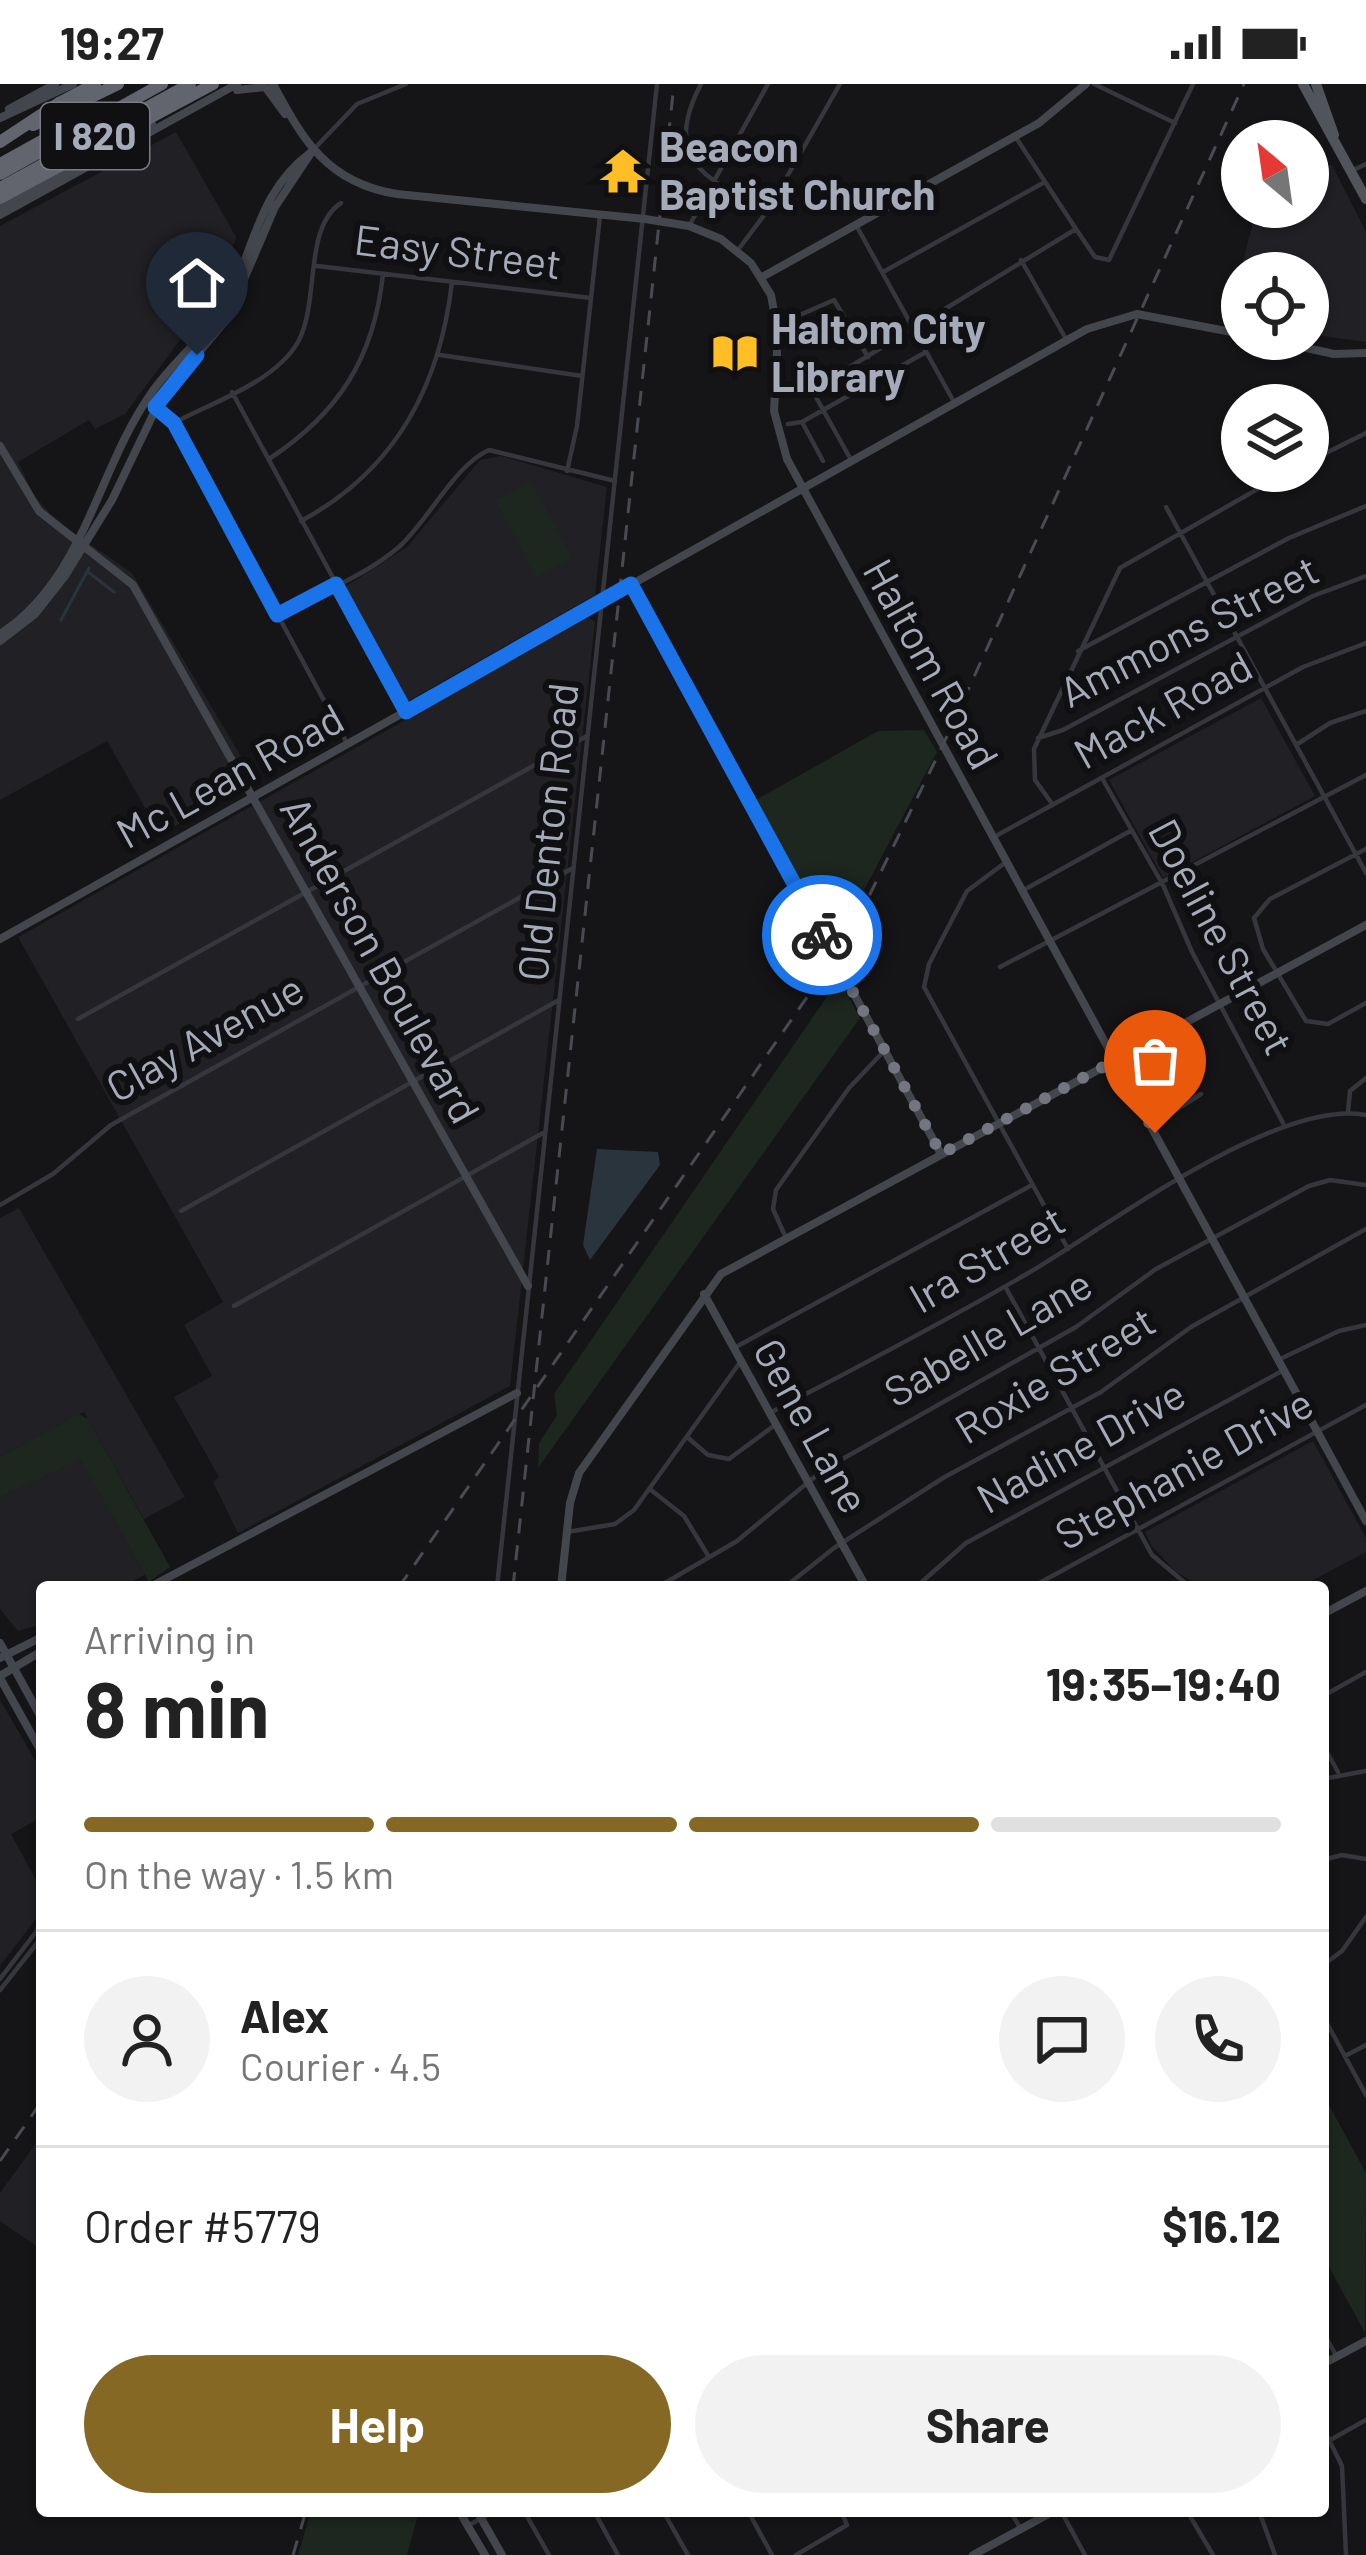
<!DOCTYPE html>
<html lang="en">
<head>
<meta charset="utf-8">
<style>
	body { margin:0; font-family:Barlow,sans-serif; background:#f2f2f2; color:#222; height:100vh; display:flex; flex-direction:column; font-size:45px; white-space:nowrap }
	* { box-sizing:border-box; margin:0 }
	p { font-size:39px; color:#767676 }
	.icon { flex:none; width:66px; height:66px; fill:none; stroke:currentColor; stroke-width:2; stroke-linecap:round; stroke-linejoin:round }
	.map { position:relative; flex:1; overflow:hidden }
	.side { position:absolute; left:36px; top:1497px; width:1293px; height:936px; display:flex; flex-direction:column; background:#fff; border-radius:12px; box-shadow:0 3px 9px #0004 }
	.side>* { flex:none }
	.needle { width:78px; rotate:331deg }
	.tools { position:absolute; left:1221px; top:36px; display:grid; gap:24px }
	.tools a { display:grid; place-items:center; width:108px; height:108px; border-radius:50%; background:#fff; box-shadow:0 3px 9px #0004; font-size:60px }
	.pin { position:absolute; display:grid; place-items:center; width:102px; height:102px; color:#fff; margin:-123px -51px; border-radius:50% 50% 50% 0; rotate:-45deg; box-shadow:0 0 12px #0007 }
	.pin .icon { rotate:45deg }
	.courier { position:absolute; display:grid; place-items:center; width:120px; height:120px; margin:-60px; border:9px solid #1a73e8; border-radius:50%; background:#fff; color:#222; box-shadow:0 3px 15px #0007 }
	.head em { font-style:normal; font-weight:700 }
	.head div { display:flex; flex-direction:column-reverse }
	.head { display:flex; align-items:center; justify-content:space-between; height:204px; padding:0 48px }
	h1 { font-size:78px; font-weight:700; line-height:90px }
	.bar { display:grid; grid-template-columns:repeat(4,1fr); gap:18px 12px; align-content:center; height:144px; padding:0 48px }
	.bar i { height:15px; border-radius:9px; background:#e0e0e0 }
	.bar .current { background:#856824 }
	.bar p { grid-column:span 4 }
	.line { display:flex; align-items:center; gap:30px; padding:0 48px; border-top:3px solid #e0e0e0 }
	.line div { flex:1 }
	.round { display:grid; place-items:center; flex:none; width:126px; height:126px; border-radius:63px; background:#f2f2f2 }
	.primary-button { display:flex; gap:24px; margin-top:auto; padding:24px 48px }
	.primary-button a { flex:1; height:138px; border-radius:72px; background:#856824; color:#fff; font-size:48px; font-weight:700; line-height:138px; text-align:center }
	.primary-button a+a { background:#f2f2f2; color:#222 }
	.status { display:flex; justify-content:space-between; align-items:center; height:84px; padding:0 60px; background:#fff; direction:ltr }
	.status svg { height:33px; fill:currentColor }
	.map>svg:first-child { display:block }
	.built { fill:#212125 }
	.green { fill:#1d261f }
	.water { fill:#2a343d }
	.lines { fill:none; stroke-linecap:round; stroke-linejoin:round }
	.stream { stroke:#2a343d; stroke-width:3 }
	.street { stroke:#36373d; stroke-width:4.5 }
	.secondary { stroke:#44464d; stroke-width:8 }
	.primary { stroke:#52545c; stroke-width:10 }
	.highway { stroke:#62656e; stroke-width:12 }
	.rail { stroke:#494b52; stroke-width:3; stroke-dasharray:15 12; stroke-linecap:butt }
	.highway-bridge { stroke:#62656e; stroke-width:12 }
	.done { stroke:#737681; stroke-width:12; stroke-dasharray:0 21.6 }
	.route { stroke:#1a73e8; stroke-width:15 }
	.labels { text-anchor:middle; stroke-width:12; stroke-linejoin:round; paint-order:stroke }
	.shield { fill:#101013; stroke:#797c87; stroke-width:3 }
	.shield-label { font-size:39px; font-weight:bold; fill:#a6abb9 }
	.poi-label { font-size:42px; font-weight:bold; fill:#a6abb9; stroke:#101013; text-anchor:start }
	.street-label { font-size:42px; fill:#a6abb9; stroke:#101013 }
</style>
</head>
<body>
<div class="status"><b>19:27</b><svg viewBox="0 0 49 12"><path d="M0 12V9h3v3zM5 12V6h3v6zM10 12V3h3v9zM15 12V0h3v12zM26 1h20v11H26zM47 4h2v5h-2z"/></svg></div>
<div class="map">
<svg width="1366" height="2471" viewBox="0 0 1366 2471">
	<rect width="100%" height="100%" fill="#151518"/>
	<path class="built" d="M176,48L236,153L218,205L125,330L95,345L89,336L18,378L35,413L59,439L132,489L256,698L160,750L107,657L0,716V142Z
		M1332,81L1366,148V258L1308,250V189H1242V235L1229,232L1257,123H1308V82Z
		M501,372L607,403L595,511L408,617L345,503L407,463L480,376Z
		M589,533L595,538L510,1302L238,1449L213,1398L219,1393L174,1313L212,1292L184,1241L223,1218L18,853Z
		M1261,614L1315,712L1163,794L1109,696Z
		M19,1124L185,1413L144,1435L84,1328L0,1373V1134Z
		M1313,1357L1366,1454V1468L1300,1503H1202L1176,1488L1152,1462L1145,1448Z
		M80,1374L145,1491L122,1503H42V1540L18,1547L0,1525V1414Z
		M0,1616L42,1688V1733L11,1750L42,1807V1827L0,1882Z
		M42,2051V2166L0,2137V2109Z"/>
	<path class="green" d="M531,397L572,474L536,494L495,416Z
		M924,646L937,668L834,863L754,717L878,647Z
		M839,895L860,934L538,1384L539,1359L557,1331L554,1310Z
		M79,1330L88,1335L170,1483L149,1498L80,1375L0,1414V1373Z
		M1323,2010L1366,2089L1365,2249L1323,2172Z
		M311,2427H419L407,2471H298Z"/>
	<path class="water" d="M597,1065L658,1068L660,1081L590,1176L583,1161Z"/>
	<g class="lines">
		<path class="stream" d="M88,488L114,508
			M61,536L89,484"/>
		<path class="street" d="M701,0C661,77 707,96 768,126
			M1094,0L1175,39
			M1015,52L1076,145
			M315,64L357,20L406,0
			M1351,87L1366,80
			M856,141L954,318
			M689,142L768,0
			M738,166L768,126L840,0
			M1021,176L1066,255
			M317,182L591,214
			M883,188L1043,99
			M777,241L834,216L868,273
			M440,271L582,292
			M812,306L850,374
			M232,308L406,628
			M774,313L812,306L1076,145L1095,173L1109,176L1193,0
			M146,317L174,339C213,318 275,298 298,258C320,218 303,144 341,119
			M802,338L823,377
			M174,339L348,661
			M788,340L802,338L926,268
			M269,375C339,329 374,274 383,190
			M1308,378L1366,349
			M567,387L577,342L600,132
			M1166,423L1366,789
			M301,437C396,386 440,302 452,198
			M277,531C317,510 366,492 400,462C429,435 456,380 489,366L615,397
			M1078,567L1289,454L1366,422
			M1038,654L1063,646L1313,512L1366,492
			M1296,661L1330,639L1366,627
			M1102,694L1163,801L1192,868L1283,1039
			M1053,721L1035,696L1034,665L1120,484L1289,387
			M994,753L1303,583L1366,559
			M1366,765L1270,815L1254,834L1263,865L1306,937L1328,940L1366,919
			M1006,778L967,807L929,880L924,903L1068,1165
			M1022,807L1132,746
			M1000,883L1366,691
			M78,935L587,652
			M1348,1028L1350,1007L1366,994
			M1151,1042L1201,1010
			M0,1121L53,1090L111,1041L573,784
			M181,1127L559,916
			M786,1154L773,1125L776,1106L849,1004L884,967
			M1006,1204L1152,1471L1190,1503
			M234,1222L543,1049
			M734,1264L1032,1101
			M1278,1276L1339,1247L1366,1241
			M770,1329C857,1283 945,1238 1030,1188C1108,1142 1277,1014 1366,1031
			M687,1353L708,1371L729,1375L775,1341
			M651,1406L684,1432L709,1473
			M567,1448L615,1440L634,1426L741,1277
			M497,1503L657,0
			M658,1503L737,1457L823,1386L1076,1243L1156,1185L1309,1102L1330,1096L1366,1101
			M785,1503L834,1464L943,1394L1101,1308L1191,1243L1366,1145
			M916,1503L966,1459L1282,1287
			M1032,1503L1366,1321
			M1323,1612L1366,1588
			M1323,1661L1338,1688
			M1323,1695L1366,1687
			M1323,1776L1342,1771L1366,1775
			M1323,1881L1342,1867L1366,1833
			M0,1895L42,1840
			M0,1906L42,1853
			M1323,1932L1366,2011
			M1345,1972L1366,1961
			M1323,2248L1337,2273
			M1323,2344L1342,2382L1346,2471
			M1323,2360L1366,2336
			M524,2427L549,2471
			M594,2427L618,2471
			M663,2427L688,2471
			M748,2427L772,2471
			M1010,2427L1021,2445
			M1061,2427L1085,2471
			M1187,2427L1213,2471
			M1259,2427L1275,2471
			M469,2441L495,2427
			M796,2471L847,2441L841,2427"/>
		<path class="secondary" d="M263,0L285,30
			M273,0C303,56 327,99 397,110L645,135L689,142L721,155L751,179L771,211L778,249L774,327L787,375L1366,1437
			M237,6L265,3
			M9,25L55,0
			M0,34L73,0
			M0,124L152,40
			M0,131L237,0
			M762,193L1039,39L1086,0
			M1265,255L1334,270L1366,269
			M0,362L39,427L133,501L528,1202
			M631,500L941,1070
			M0,550C84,496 97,387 150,311C174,275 211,250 230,211C256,158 260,107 310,69
			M0,557L35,530L65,492L112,416L161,314L227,235L275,123L313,66
			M0,855L1087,245L1137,230L1242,250
			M704,1210L866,1503
			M150,1503L517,1309
			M561,1503L570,1419L579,1389L721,1190L1366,841
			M1323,1530L1366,1507
			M0,1559L42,1635
			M0,1574L42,1553
			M0,1592L42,1567
			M0,1594L42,1669
			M1323,2280L1366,2257
			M459,2427L485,2471
			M477,2427L502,2471
			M973,2471L1054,2427"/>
		<path class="primary" d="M1303,0L1366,115
			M1316,0L1334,51"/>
		<path class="highway" d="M59,19L95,0
			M33,41L118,0
			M0,80L65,44
			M0,90L162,0
			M0,104L190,0
			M0,114L213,0"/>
		<path class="rail" d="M399,1503L850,851L942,663L1244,0
			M513,1503L674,0
			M0,2077L42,2017
			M293,2471L306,2427"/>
		<path class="highway-bridge" d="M0,58L59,19"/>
	</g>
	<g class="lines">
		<path class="done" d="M822,851L941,1070L1116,976L1155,1049"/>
		<path class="route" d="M197,271L155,323L174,339L277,531L336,500L406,628L631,500L822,851"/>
	</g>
	<defs>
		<g id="temple-bare" transform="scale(3.6)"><path d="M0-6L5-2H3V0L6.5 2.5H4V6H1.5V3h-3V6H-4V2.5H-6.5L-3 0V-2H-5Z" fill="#ffbd26" stroke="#101013" stroke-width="2.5" paint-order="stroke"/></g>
		<g id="library-bare" transform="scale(3.6)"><path d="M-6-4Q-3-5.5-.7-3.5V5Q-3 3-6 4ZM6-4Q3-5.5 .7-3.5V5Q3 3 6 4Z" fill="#ffbd26" stroke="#101013" stroke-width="2.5" paint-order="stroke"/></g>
	</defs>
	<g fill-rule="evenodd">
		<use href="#temple-bare" x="623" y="87"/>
		<use href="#library-bare" x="735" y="269"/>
	</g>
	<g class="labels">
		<rect class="shield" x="41" y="19" width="108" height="66" rx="9"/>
		<g class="shield-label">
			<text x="95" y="66">I 820</text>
		</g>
		<g class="poi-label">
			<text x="659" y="78">Beacon<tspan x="659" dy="48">Baptist Church</tspan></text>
			<text x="771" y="260">Haltom City<tspan x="771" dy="48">Library</tspan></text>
		</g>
		<g class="street-label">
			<text transform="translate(458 168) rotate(7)" y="15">Easy Street</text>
			<text transform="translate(1189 547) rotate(-27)" y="15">Ammons Street</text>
			<text transform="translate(931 580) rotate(61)" y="15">Haltom Road</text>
			<text transform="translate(1163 626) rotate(-29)" y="15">Mack Road</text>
			<text transform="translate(230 692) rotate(-29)" y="15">Mc Lean Road</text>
			<text transform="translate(548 748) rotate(-84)" y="15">Old Denton Road</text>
			<text transform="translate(1221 853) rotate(62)" y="15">Doeline Street</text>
			<text transform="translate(380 876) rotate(61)" y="15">Anderson Boulevard</text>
			<text transform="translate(205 954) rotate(-29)" y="15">Clay Avenue</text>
			<text transform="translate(987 1175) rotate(-30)" y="15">Ira Street</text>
			<text transform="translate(988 1254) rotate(-30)" y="15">Sabelle Lane</text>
			<text transform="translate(1055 1291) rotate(-31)" y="15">Roxie Street</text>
			<text transform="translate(811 1342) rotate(61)" y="15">Gene Lane</text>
			<text transform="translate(1081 1362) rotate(-29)" y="15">Nadine Drive</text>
			<text transform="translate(1184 1385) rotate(-29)" y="15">Stephanie Drive</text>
		</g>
	</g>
</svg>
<div class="tools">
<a><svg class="needle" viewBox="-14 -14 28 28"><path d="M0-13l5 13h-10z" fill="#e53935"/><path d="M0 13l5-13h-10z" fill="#767676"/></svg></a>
<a><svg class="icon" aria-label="locate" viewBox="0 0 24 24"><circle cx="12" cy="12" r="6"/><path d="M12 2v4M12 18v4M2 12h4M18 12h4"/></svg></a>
<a><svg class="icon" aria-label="layers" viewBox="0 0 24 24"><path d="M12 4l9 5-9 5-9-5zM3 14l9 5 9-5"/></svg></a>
</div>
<div class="pin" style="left:1155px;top:1049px;background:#ea580c"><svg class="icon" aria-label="bag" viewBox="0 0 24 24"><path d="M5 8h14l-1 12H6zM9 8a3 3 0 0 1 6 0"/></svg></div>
<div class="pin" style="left:197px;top:271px;background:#1f2937"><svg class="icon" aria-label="home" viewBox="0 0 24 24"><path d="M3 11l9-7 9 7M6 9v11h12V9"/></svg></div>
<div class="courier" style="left:822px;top:851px"><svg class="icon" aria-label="bike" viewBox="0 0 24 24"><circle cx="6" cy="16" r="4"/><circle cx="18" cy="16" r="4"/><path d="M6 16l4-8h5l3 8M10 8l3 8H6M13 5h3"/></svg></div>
<section class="side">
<div class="head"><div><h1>8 min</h1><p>Arriving in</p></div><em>19:35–19:40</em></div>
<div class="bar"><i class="current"></i><i class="current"></i><i class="current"></i><i></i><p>On the way · 1.5 km</p></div>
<div class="line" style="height:216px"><a class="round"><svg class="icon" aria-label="person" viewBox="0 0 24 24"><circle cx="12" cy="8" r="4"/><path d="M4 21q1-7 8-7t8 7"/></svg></a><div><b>Alex</b><p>Courier · 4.5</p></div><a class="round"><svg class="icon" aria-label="chat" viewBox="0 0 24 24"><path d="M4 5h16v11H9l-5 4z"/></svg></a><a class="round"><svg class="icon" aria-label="phone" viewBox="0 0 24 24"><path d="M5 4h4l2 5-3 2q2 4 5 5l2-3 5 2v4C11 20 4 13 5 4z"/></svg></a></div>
<div class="line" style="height:156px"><div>Order #5779</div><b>$16.12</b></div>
<div class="primary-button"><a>Help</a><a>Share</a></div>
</section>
</div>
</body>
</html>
